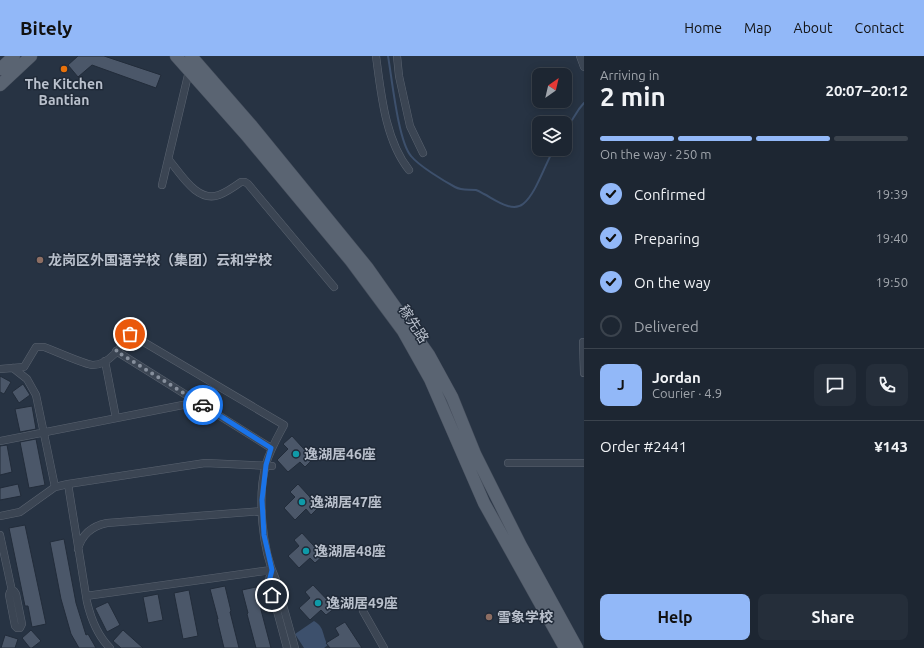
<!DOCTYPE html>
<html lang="en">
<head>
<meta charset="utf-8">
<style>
	body { margin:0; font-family:Ubuntu,"Noto Sans SC",sans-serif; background:#252e3a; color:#f1f3f6; height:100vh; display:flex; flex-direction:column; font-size:15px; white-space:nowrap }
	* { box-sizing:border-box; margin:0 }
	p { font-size:13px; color:#a0a5ac }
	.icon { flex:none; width:22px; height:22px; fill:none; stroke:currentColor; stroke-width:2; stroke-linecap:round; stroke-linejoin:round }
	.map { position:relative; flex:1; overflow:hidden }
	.panel { display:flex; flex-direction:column; background:#1d2632; width:340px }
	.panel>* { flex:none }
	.needle { width:26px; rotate:34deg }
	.tools { position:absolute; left:532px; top:12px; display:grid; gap:8px }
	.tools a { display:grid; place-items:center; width:40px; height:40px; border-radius:8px; background:#1d2632; box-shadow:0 2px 10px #0003,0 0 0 1px #3b434d; font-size:20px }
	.pin { position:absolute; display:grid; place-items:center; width:34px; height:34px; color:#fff; margin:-17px; border:2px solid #fff; border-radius:50%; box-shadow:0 1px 4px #0007 }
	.courier { position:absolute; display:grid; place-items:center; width:40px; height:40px; margin:-20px; border:3px solid #1a73e8; border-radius:50%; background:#fff; color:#222; box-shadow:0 1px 5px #0007 }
	.summary em { font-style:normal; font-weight:700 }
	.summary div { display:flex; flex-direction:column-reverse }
	.summary { display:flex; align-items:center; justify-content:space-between; height:68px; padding:0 16px }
	h1 { font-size:26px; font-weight:700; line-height:30px }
	.bar { display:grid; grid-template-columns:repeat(4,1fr); gap:6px 4px; align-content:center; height:48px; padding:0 16px }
	.bar i { height:5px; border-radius:3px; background:#3b434d }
	.bar .active { background:#92b8f8 }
	.bar p { grid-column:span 4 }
	.line { display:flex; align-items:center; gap:10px; padding:0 16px; border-top:1px solid #3b434d }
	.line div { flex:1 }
	.round { display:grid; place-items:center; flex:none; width:42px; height:42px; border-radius:8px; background:#252e3a }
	ol { padding:0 16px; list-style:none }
	li { display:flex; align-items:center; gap:12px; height:44px }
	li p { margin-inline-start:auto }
	li .icon { padding:4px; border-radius:50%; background:#92b8f8; color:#111; stroke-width:4 }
	li:last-child { color:#a0a5ac }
	li i { width:22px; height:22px; border:2px solid #3b434d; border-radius:50% }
	.button { display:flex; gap:8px; margin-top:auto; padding:8px 16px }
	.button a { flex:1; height:46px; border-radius:8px; background:#92b8f8; color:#111; font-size:16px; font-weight:700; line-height:46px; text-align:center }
	.button a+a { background:#252e3a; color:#f1f3f6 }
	header { display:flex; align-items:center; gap:24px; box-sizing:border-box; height:56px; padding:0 20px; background:#92b8f8; color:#111 }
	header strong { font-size:19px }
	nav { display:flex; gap:22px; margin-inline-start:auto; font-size:14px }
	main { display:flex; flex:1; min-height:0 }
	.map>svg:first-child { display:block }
	.water { fill:#3d506c }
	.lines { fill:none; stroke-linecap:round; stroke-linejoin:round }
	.stream { stroke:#3d506c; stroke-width:2 }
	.building { fill:#4b5769; stroke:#222c3a }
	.minor-casing { stroke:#5a6370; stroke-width:8 }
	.primary-casing { stroke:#454e5c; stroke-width:13 }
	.minor { stroke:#3b4553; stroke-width:7 }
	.primary { stroke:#5a6472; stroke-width:12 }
	.done { stroke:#868f9c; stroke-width:4; stroke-dasharray:0 7.2 }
	.route { stroke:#1a73e8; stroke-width:5 }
	.food-dot { fill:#e8710a; stroke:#202a38; stroke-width:1.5 }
	.education-dot { fill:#8d6e63; stroke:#202a38; stroke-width:1.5 }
	.culture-dot { fill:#0f9aa8; stroke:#202a38; stroke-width:1.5 }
	.labels { text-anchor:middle; stroke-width:3; stroke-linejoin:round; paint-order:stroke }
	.poi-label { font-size:14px; font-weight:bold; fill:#b9c0cc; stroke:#202a38; text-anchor:start }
	.street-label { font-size:14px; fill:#b9c0cc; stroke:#202a38 }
</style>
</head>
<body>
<header>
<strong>Bitely</strong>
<nav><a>Home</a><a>Map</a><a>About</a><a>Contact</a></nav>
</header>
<main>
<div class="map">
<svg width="584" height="592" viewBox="0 0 584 592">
	<rect width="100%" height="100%" fill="#273343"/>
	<path class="water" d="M314,565C325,571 322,580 328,589L324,592H304L295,578Z"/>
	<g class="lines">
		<path class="stream" d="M388,0C392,22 398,85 411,100C419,110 444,125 455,131C462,135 469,133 476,134C479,135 482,137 484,138C494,143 512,157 523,148C536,138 545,108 554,93
			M565,75L579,53L584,47"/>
	</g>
	<path class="building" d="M78,0H104L161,19L156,32L92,9L78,21L68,9Z
		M0,320L11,326L4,338L0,336Z
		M23,328L30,339L19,347L12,336Z
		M32,350L36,373L20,376L15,353Z
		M292,380L313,403L305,411L300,406L288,416L277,404L288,393L283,388Z
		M36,383L45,429L29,432L20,386Z
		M7,389L12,416L0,419V390Z
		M18,428L21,440L0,444V432Z
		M298,428L319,451L311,459L306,453L295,464L284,452L295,441L290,436Z
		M25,469L46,568L32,571L28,550H25L9,472Z
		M302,477L323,500L315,507L310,502L299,512L288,500L299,490L294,484Z
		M64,483L76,547L86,579L88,578L96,592H79L71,578L61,543L50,486Z
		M313,529L335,552L326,559L321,554L310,564L299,552L310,542L305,536Z
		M225,530L231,555L230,556L239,592H224L217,563H218L210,533Z
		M256,531L261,550H260L271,592H256L247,558L248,557L242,534Z
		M189,534L198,580L183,583L174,537Z
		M158,538L163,564L148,567L143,541Z
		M108,546L120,569L107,576L95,552Z
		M345,566L362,592H330L326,587L339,579L335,572Z
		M31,574L41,585L32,592H30L22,582Z
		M123,574L143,592H121L113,585Z
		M5,579L18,583L15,592H1Z"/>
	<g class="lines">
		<g class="minor-casing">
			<path id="minor" d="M376,0C381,37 385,84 409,114
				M397,0L399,20L410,70L423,97
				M580,0L584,11
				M169,104C181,118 197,147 219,139C227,136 234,131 241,126H245L248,128L334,231
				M162,129L189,15
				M584,286H583L584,317
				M116,295L271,392
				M105,305L116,362
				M13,312L27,323L36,339L55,431
				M0,313L24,311L36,291H44C53,294 86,309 93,309C109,309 122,290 130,278L284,369C277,382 270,394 266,408C257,441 262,493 276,524L295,592
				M0,385L198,346
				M508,407H584
				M68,428L87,546C91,563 97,579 110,592
				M0,460L20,456L55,431L68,428L205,407L272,410
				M0,479L12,535
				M78,493C82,478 92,470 107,467L262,455
				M271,514L269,525L287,592
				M12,535H14L16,538L22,568L20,572H17L15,570L9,539L10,536Z
				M86,540L271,514
				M363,555L384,592"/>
		</g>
		<g class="primary-casing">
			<path id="primary" d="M176,0L247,80L351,205L403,275L430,323L484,447L565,592
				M191,0L252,70L367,211L429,299L452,341L475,398L520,488L577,592
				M0,13L14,0
				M0,29L31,0"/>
		</g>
		<use href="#minor" class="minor"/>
		<use href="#primary" class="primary"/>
	</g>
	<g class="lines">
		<path class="done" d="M130,278L122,290L116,295L203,349"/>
		<path class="route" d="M203,349L271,392L266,409L262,444L264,479L272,514L269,526L272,539"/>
	</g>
	<circle class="food-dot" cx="64" cy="13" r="4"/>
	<g class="education-dot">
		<circle cx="40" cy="204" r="4"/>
		<circle cx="489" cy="561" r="4"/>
	</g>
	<g class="culture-dot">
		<circle cx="296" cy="398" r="4"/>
		<circle cx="302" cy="446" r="4"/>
		<circle cx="306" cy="495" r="4"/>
		<circle cx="318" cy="547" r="4"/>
	</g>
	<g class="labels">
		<g class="poi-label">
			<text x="64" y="33" text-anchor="middle">The Kitchen<tspan x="64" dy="16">Bantian</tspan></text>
			<text x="48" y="209">龙岗区外国语学校（集团）云和学校</text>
			<text x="304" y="403">逸湖居46座</text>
			<text x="310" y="451">逸湖居47座</text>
			<text x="314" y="500">逸湖居48座</text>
			<text x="326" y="552">逸湖居49座</text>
			<text x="497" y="566">雪象学校</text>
		</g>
		<g class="street-label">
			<text transform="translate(414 268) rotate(57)" y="5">稼先路</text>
		</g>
	</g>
</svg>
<div class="tools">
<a><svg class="needle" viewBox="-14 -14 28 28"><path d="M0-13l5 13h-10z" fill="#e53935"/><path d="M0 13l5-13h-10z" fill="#a0a5ac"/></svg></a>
<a><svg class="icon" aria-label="layers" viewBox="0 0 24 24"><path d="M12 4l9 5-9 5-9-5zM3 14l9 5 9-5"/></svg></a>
</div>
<div class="pin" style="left:130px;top:278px;background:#ea580c"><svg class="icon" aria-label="bag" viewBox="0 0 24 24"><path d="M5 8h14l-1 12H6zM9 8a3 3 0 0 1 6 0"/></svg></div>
<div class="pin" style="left:272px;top:539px;background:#1f2937"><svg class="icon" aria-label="home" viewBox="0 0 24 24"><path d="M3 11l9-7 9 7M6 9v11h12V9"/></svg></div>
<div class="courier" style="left:203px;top:349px"><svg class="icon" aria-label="car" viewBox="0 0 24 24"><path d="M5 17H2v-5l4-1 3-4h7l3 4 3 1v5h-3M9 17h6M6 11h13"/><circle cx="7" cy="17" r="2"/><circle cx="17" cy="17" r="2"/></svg></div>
</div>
<section class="panel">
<div class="summary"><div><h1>2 min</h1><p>Arriving in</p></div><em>20:07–20:12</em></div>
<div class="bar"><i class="active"></i><i class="active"></i><i class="active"></i><i></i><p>On the way · 250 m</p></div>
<ol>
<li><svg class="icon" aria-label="check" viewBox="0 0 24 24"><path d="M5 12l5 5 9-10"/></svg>Confirmed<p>19:39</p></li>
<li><svg class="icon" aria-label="check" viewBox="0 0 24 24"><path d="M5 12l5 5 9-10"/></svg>Preparing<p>19:40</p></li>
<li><svg class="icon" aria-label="check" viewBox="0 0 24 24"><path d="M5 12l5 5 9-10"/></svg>On the way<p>19:50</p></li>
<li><i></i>Delivered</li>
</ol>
<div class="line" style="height:72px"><b class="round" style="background:#92b8f8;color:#111">J</b><div><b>Jordan</b><p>Courier · 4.9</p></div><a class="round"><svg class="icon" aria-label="chat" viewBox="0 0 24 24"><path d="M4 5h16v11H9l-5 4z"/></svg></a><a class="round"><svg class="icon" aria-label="phone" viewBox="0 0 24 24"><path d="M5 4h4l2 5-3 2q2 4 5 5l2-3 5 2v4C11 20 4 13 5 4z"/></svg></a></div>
<div class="line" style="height:52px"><div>Order #2441</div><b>¥143</b></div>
<div class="button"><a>Help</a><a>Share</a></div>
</section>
</main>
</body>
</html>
